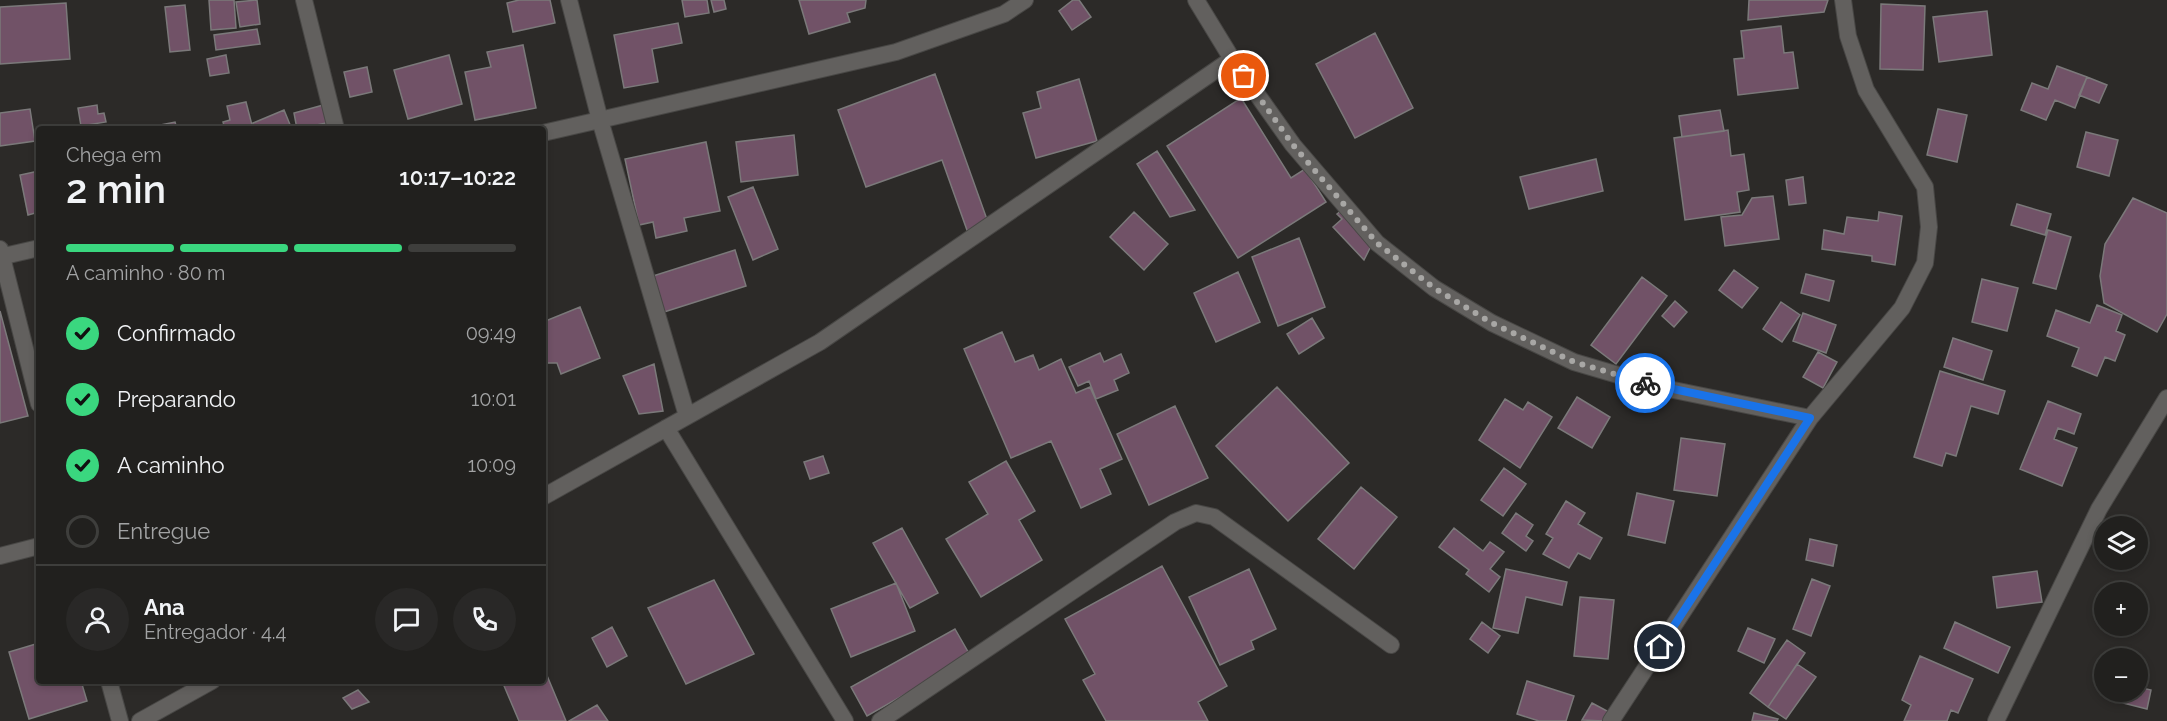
<!DOCTYPE html>
<html lang="pt">
<head>
<meta charset="utf-8">
<style>
	body { margin:0; font-family:Raleway,sans-serif; background:#292827; color:#f1f3f6; height:100vh; display:flex; flex-direction:column; font-size:22px; white-space:nowrap }
	* { box-sizing:border-box; margin:0 }
	p { font-size:20px; color:#a2a3a4 }
	.icon { flex:none; width:33px; height:33px; fill:none; stroke:currentColor; stroke-width:2; stroke-linecap:round; stroke-linejoin:round }
	.map { position:relative; flex:1; overflow:hidden }
	.drawer { position:absolute; left:36px; top:126px; width:510px; height:558px; display:flex; flex-direction:column; background:#21201e; border-radius:6px; box-shadow:0 3px 9px #0003,0 0 0 2px #3e3e3c }
	.drawer>* { flex:none }
	.buttons { position:absolute; left:2094px; top:516px; display:grid; gap:12px }
	.buttons a { display:grid; place-items:center; width:54px; height:54px; border-radius:50%; background:#21201e; box-shadow:0 3px 9px #0003,0 0 0 2px #3e3e3c; font-size:30px }
	.pin { position:absolute; display:grid; place-items:center; width:51px; height:51px; color:#fff; margin:-26px; border:3px solid #fff; border-radius:50%; box-shadow:0 2px 6px #0007 }
	.courier { position:absolute; display:grid; place-items:center; width:60px; height:60px; margin:-30px; border:4px solid #1a73e8; border-radius:50%; background:#fff; color:#222; box-shadow:0 2px 8px #0007 }
	.summary em { font-style:normal; font-weight:600 }
	.summary div { display:flex; flex-direction:column-reverse }
	.summary { display:flex; align-items:center; justify-content:space-between; height:102px; padding:0 30px }
	h1 { font-size:39px; font-weight:600; line-height:45px }
	.bar { display:grid; grid-template-columns:repeat(4,1fr); gap:9px 6px; align-content:center; height:72px; padding:0 30px }
	.bar i { height:8px; border-radius:4px; background:#3e3e3c }
	.bar .selected { background:#3ad77f }
	.bar p { grid-column:span 4 }
	.line { display:flex; align-items:center; gap:15px; padding:0 30px; border-top:2px solid #3e3e3c }
	.line div { flex:1 }
	.round { display:grid; place-items:center; flex:none; width:63px; height:63px; border-radius:32px; background:#292827 }
	ol { padding:0 30px; list-style:none }
	li { display:flex; align-items:center; gap:18px; height:66px }
	li p { margin-inline-start:auto }
	li .icon { padding:6px; border-radius:50%; background:#3ad77f; color:#111; stroke-width:4 }
	li:last-child { color:#a2a3a4 }
	li i { width:33px; height:33px; border:3px solid #3e3e3c; border-radius:50% }
	.map>svg:first-child { display:block }
	.building { fill:#715267; stroke:#7b797a; stroke-width:1.5 }
	.lines { fill:none; stroke-linecap:round; stroke-linejoin:round }
	.minor-casing { stroke:#484745; stroke-width:18 }
	.minor { stroke:#62605e; stroke-width:16 }
	.done { stroke:#a8a7a5; stroke-width:6; stroke-dasharray:0 10.8 }
	.route { stroke:#1a73e8; stroke-width:8 }
</style>
</head>
<body>
<div class="map">
<svg width="2167" height="721" viewBox="0 0 2167 721">
	<rect width="100%" height="100%" fill="#2c2a28"/>
	<path class="building" d="M209,0H234L236,28L211,30Z
		M257,0L260,24L240,27L236,2Z
		M519,0H550L555,23L513,32L507,3Z
		M682,0H707L709,13L685,17Z
		M711,0H724L726,9L714,12Z
		M799,0H866L865,8L847,13L850,22L809,34Z
		M1073,0H1079L1091,17L1072,30L1059,11Z
		M1749,0H1828L1824,12L1748,20Z
		M66,3L70,59L0,64V7Z
		M1881,4L1925,6L1923,70L1880,69Z
		M185,5L190,50L170,52L165,7Z
		M1987,11L1992,55L1939,62L1933,17Z
		M678,23L682,43L652,49L658,82L624,88L614,35Z
		M1781,26L1784,53L1793,52L1798,88L1738,95L1734,59L1744,58L1741,31Z
		M257,29L260,44L216,50L214,35Z
		M1375,33L1413,108L1355,138L1316,64Z
		M523,45L536,108L475,120L465,72L491,67L487,52Z
		M226,55L229,73L210,76L207,59Z
		M449,55L462,104L408,119L394,70Z
		M2057,66L2087,77L2075,108L2055,100L2046,120L2021,110L2032,83L2048,89Z
		M367,67L372,92L350,97L344,72Z
		M935,74L989,225L968,233L942,160L866,187L838,110Z
		M2087,77L2107,85L2099,103L2079,95Z
		M1079,79L1097,141L1036,158L1023,113L1041,108L1037,92Z
		M1241,98L1291,178L1305,169L1326,202L1238,258L1167,146Z
		M246,102L253,129H225L223,122L230,120L227,106Z
		M327,104L331,122L297,129L294,113Z
		M97,105L98,114L104,113L106,122L81,126L78,108Z
		M30,109L35,141L0,146V113Z
		M1938,109L1967,115L1957,162L1927,155Z
		M284,110L291,127L255,129L253,123Z
		M1720,110L1724,131L1682,137L1679,116Z
		M175,122L177,129H140Z
		M1728,130L1731,156L1744,154L1749,190L1737,192L1740,212L1685,220L1674,138Z
		M2086,132L2118,140L2109,176L2077,167Z
		M794,135L798,175L741,182L736,142Z
		M706,142L720,211L684,218L687,231L656,238L653,222L639,225L625,159Z
		M1157,151L1195,210L1170,217L1137,164Z
		M1596,159L1603,191L1529,209L1520,177Z
		M39,171V212L28,215L20,175Z
		M1803,177L1806,203L1789,205L1786,180Z
		M753,187L778,249L753,260L728,197Z
		M1773,196L1779,239L1725,246L1721,217L1742,215L1752,198Z
		M2133,198L2167,213V314L2157,332L2104,303L2100,276L2105,244Z
		M2017,204L2051,214L2045,235L2011,225Z
		M1342,210L1373,242L1364,260L1333,227L1342,219L1337,214Z
		M1134,212L1168,244L1144,270L1110,237Z
		M1879,212L1902,216L1895,265L1872,261V256L1822,249L1824,230L1844,234L1847,217L1878,221Z
		M2048,230L2071,237L2056,289L2033,283Z
		M1299,238L1325,307L1278,326L1252,257Z
		M735,250L746,286L664,312L653,276Z
		M1734,270L1758,288L1742,308L1719,290Z
		M1238,272L1260,322L1216,342L1194,293Z
		M1806,274L1834,281L1829,301L1801,293Z
		M1642,277L1667,296L1616,364L1591,345Z
		M1982,279L2018,288L2007,331L1972,322Z
		M1675,301L1687,312L1674,327L1662,316Z
		M1781,302L1800,315L1782,342L1763,329Z
		M2097,305L2122,315L2116,331L2125,335L2115,361L2105,357L2097,376L2072,366L2079,348L2047,336L2056,310L2090,323Z
		M580,307L600,358L561,374L557,363H543V322Z
		M0,311L28,416L0,423Z
		M1803,313L1836,325L1826,353L1793,341Z
		M1312,318L1324,338L1299,354L1287,334Z
		M1002,332L1015,362L1033,355L1039,370L1061,359L1076,393L1090,387L1122,459L1100,469L1111,494L1081,508L1051,441L1011,458L964,349Z
		M1953,338L1992,351L1983,380L1944,367Z
		M1818,352L1837,362L1823,388L1803,377Z
		M1100,353L1104,362L1121,354L1129,373L1114,380L1118,390L1096,399L1089,381L1078,386L1069,367Z
		M654,364L663,411L639,414L623,376Z
		M1940,371L2005,391L1998,414L1971,406L1956,456L1946,453L1942,466L1914,457Z
		M1277,387L1349,463L1288,521L1216,446Z
		M1577,397L1610,417L1592,448L1558,428Z
		M1505,399L1523,410L1528,402L1552,417L1520,468L1479,440Z
		M2048,401L2081,414L2074,434L2058,428L2054,439L2077,448L2062,486L2020,469Z
		M1175,406L1208,478L1149,505L1117,434Z
		M1681,438L1725,444L1717,496L1674,490Z
		M823,456L829,473L810,479L804,462Z
		M1006,461L1035,511L1019,520L1042,560L981,597L946,539L988,514L969,482Z
		M1504,468L1526,484L1503,516L1481,500Z
		M1361,487L1397,517L1354,569L1318,539Z
		M1637,493L1674,501L1665,543L1628,535Z
		M1566,501L1585,513L1578,524L1602,538L1590,559L1578,553L1569,568L1543,554L1553,538L1546,534Z
		M1516,513L1533,525L1526,536L1533,541L1526,551L1502,533Z
		M902,528L938,593L910,608L873,543Z
		M1454,528L1483,551L1490,542L1504,552L1490,569L1500,577L1489,592L1466,574L1469,570L1439,547Z
		M1810,539L1837,545L1833,566L1806,560Z
		M1162,566L1227,686L1198,702L1208,721H1106L1083,680L1095,674L1065,619Z
		M1249,569L1276,629L1251,641L1254,649L1220,665L1189,597Z
		M1506,569L1567,582L1562,605L1526,597L1518,633L1493,628Z
		M2037,571L2042,602L1997,608L1993,577Z
		M1812,579L1830,586L1811,636L1793,629Z
		M714,580L754,654L686,684L648,608Z
		M896,583L915,631L851,657L831,609Z
		M1580,597L1614,600L1608,659L1574,656Z
		M1482,622L1500,636L1488,653L1470,639Z
		M1955,622L2010,647L1998,673L1944,648Z
		M612,627L627,656L607,667L592,638Z
		M1748,628L1775,639L1764,663L1738,651Z
		M955,629L971,657L867,716L851,687Z
		M1787,640L1805,653L1768,707L1750,693Z
		M39,643V681H81L87,701L29,719L9,652Z
		M1920,656L1973,679L1958,713L1951,710L1947,721H1904L1911,705L1902,700Z
		M1797,664L1816,677L1786,719L1768,707Z
		M543,666L566,721H519L502,681H543Z
		M1527,681L1574,696L1566,721H1539L1517,714Z
		M2138,687L2151,690L2147,709L2123,703L2126,692H2138Z
		M358,690L369,702L352,709L343,698Z
		M1592,703L1609,712L1604,721L1582,720Z
		M597,705L608,721H569Z
		M1754,713L1778,719L1777,721H1752Z"/>
	<g class="lines">
		<g class="minor-casing">
			<path id="minor" d="M304,0L336,129
				M569,0L600,120L687,416
				M1196,0L1232,59L1293,145L1377,243L1434,288L1492,323L1574,362L1659,387L1810,418
				M543,133L896,52L1004,14L1025,0
				M0,249L39,404
				M0,257L39,248
				M666,428L845,721
				M543,497L820,342L1232,59
				M0,556L39,546
				M109,681L120,721
				M140,721L212,681
				M880,721L1175,522L1196,513L1214,517L1391,645
				M1611,721L1810,418L1902,308L1925,263L1929,227L1925,187L1866,90L1848,36L1843,0
				M1996,721L2099,509L2167,398"/>
		</g>
		<use href="#minor" class="minor"/>
	</g>
	<g class="lines">
		<path class="done" d="M1244,76L1293,145L1377,243L1434,288L1492,323L1574,362L1645,383"/>
		<path class="route" d="M1645,383L1810,418L1660,647"/>
	</g>
</svg>
<div class="buttons">
<a><svg class="icon" aria-label="layers" viewBox="0 0 24 24"><path d="M12 4l9 5-9 5-9-5zM3 14l9 5 9-5"/></svg></a>
<a>+</a>
<a>−</a>
</div>
<div class="pin" style="left:1244px;top:76px;background:#ea580c"><svg class="icon" aria-label="bag" viewBox="0 0 24 24"><path d="M5 8h14l-1 12H6zM9 8a3 3 0 0 1 6 0"/></svg></div>
<div class="pin" style="left:1660px;top:647px;background:#1f2937"><svg class="icon" aria-label="home" viewBox="0 0 24 24"><path d="M3 11l9-7 9 7M6 9v11h12V9"/></svg></div>
<div class="courier" style="left:1645px;top:383px"><svg class="icon" aria-label="bike" viewBox="0 0 24 24"><circle cx="6" cy="16" r="4"/><circle cx="18" cy="16" r="4"/><path d="M6 16l4-8h5l3 8M10 8l3 8H6M13 5h3"/></svg></div>
<section class="drawer">
<div class="summary"><div><h1>2 min</h1><p>Chega em</p></div><em>10:17–10:22</em></div>
<div class="bar"><i class="selected"></i><i class="selected"></i><i class="selected"></i><i></i><p>A caminho · 80 m</p></div>
<ol>
<li><svg class="icon" aria-label="check" viewBox="0 0 24 24"><path d="M5 12l5 5 9-10"/></svg>Confirmado<p>09:49</p></li>
<li><svg class="icon" aria-label="check" viewBox="0 0 24 24"><path d="M5 12l5 5 9-10"/></svg>Preparando<p>10:01</p></li>
<li><svg class="icon" aria-label="check" viewBox="0 0 24 24"><path d="M5 12l5 5 9-10"/></svg>A caminho<p>10:09</p></li>
<li><i></i>Entregue</li>
</ol>
<div class="line" style="height:108px"><a class="round"><svg class="icon" aria-label="person" viewBox="0 0 24 24"><circle cx="12" cy="8" r="4"/><path d="M4 21q1-7 8-7t8 7"/></svg></a><div><b>Ana</b><p>Entregador · 4.4</p></div><a class="round"><svg class="icon" aria-label="chat" viewBox="0 0 24 24"><path d="M4 5h16v11H9l-5 4z"/></svg></a><a class="round"><svg class="icon" aria-label="phone" viewBox="0 0 24 24"><path d="M5 4h4l2 5-3 2q2 4 5 5l2-3 5 2v4C11 20 4 13 5 4z"/></svg></a></div>
</section>
</div>
</body>
</html>
